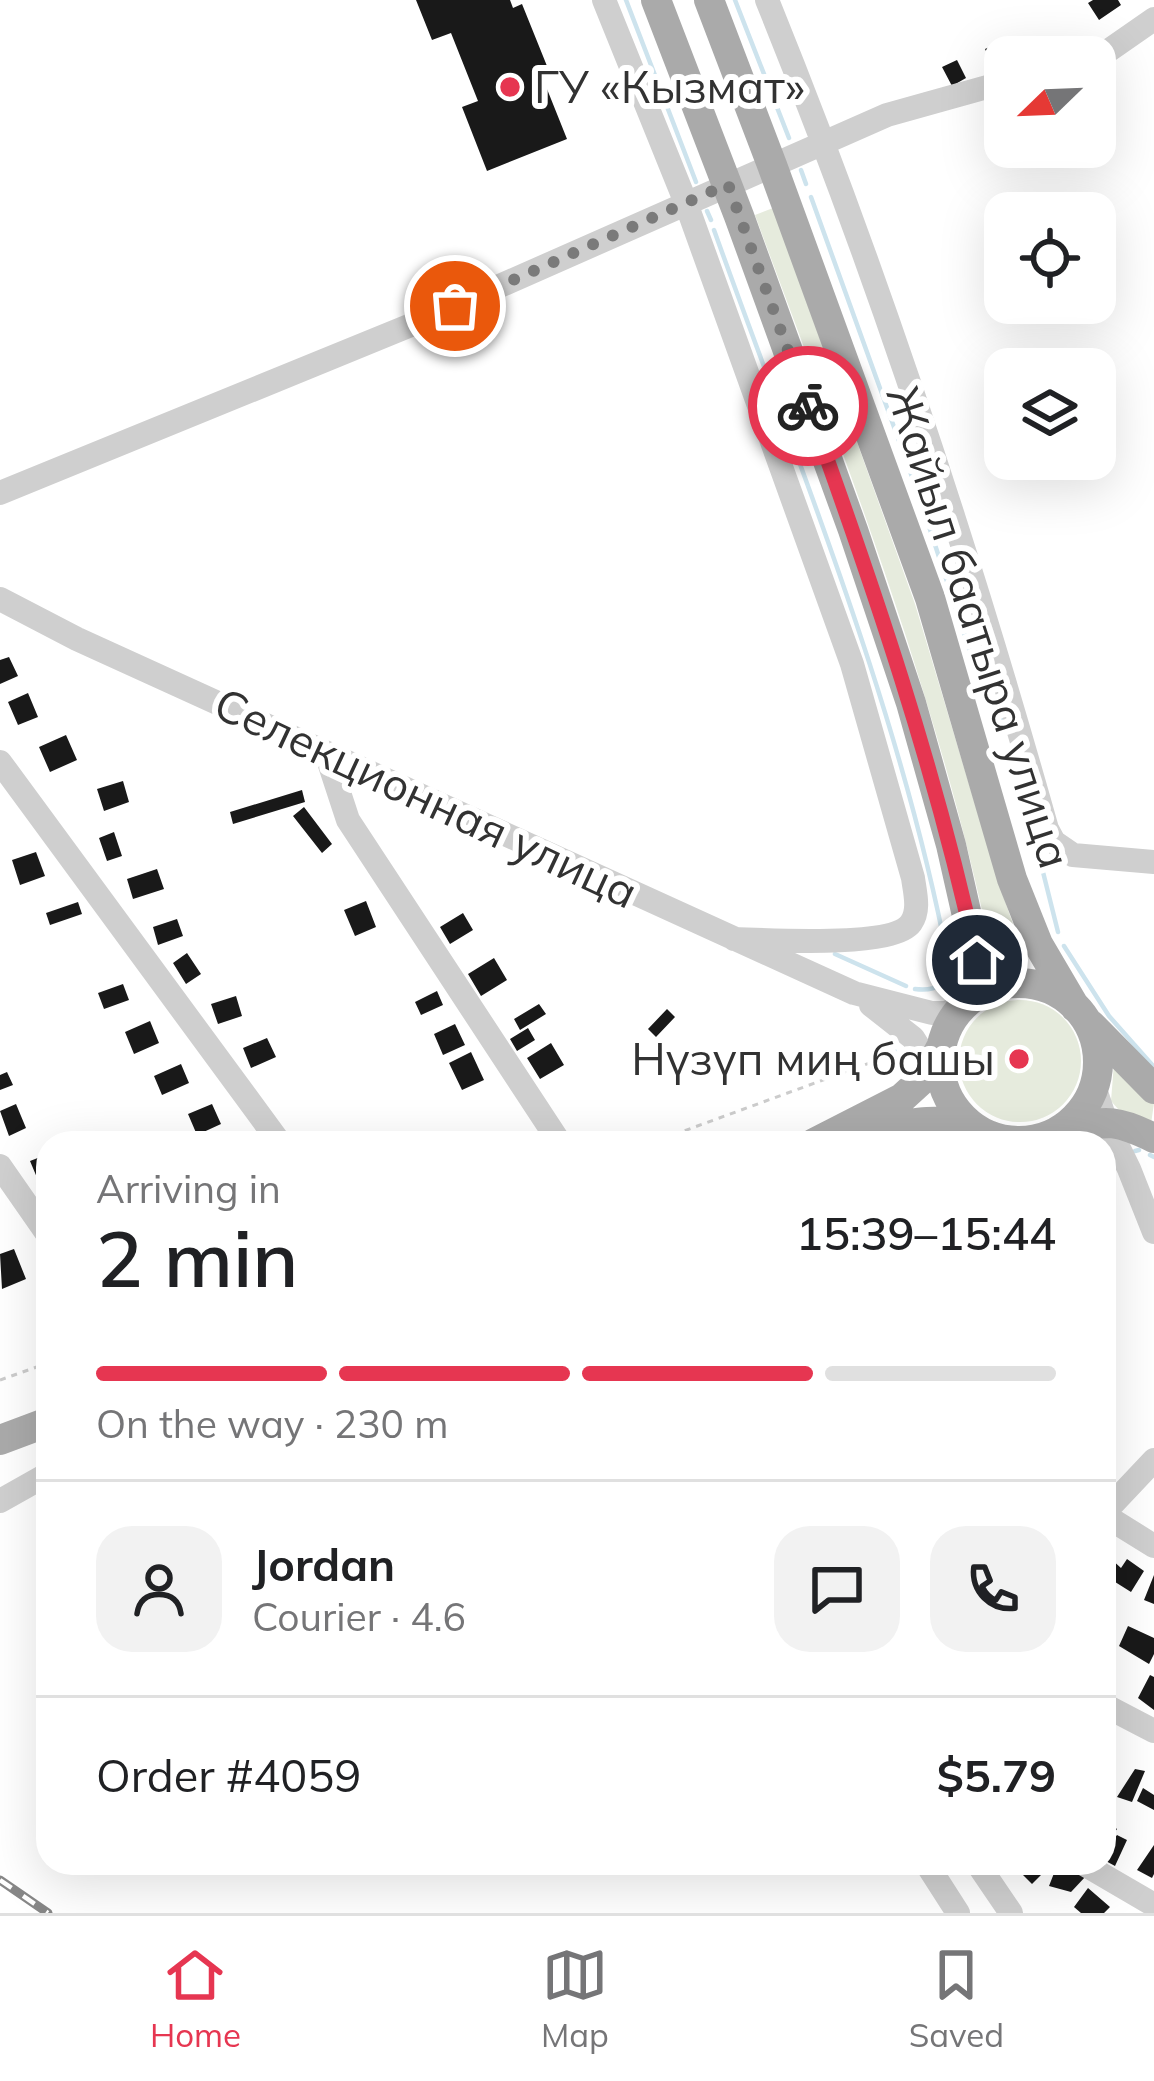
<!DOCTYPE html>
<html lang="en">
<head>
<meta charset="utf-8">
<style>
	body { margin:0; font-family:Mulish,sans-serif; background:#f2f2f2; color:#202124; height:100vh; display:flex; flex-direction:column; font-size:45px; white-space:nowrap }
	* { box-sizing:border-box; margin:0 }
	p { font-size:39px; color:#757577 }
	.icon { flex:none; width:66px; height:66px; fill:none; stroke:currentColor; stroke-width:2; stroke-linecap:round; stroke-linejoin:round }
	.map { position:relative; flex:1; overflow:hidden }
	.details { position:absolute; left:36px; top:1131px; width:1080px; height:744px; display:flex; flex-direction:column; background:#fff; border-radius:36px; box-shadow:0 12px 48px #0002 }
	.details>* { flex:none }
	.needle { width:78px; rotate:247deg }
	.buttons { position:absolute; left:984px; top:36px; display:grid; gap:24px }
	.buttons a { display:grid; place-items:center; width:132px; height:132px; border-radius:24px; background:#fff; box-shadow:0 12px 48px #0002; font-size:60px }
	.pin { position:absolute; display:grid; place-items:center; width:102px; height:102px; color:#fff; margin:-51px; border:6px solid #fff; border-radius:50%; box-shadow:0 3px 12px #0007 }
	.courier { position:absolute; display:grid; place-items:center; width:120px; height:120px; margin:-60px; border:9px solid #e63651; border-radius:50%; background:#fff; color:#222; box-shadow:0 3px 15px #0007 }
	.head em { font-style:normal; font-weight:600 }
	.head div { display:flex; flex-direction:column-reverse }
	.head { display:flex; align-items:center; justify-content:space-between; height:204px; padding:0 60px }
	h1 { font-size:78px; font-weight:600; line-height:90px }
	.bar { display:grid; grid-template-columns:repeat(4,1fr); gap:18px 12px; align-content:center; height:144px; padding:0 60px }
	.bar i { height:15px; border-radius:9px; background:#e0e0e0 }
	.bar .selected { background:#e63651 }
	.bar p { grid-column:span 4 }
	.line { display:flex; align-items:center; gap:30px; padding:0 60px; border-top:3px solid #e0e0e0 }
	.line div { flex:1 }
	.round { display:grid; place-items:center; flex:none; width:126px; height:126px; border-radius:36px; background:#f2f2f2 }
	.tab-bar { display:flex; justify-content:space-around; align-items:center; height:168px; border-top:3px solid #e0e0e0; background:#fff; font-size:33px; color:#757577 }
	.tab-bar a { display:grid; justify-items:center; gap:6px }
	.tab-bar .selected { color:#e63651 }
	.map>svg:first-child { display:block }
	.green { fill:#e6ebdd }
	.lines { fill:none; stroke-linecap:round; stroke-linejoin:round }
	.stream { stroke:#cde3ed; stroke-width:4.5 }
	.building { fill:#191919 }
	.path { stroke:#ccc; stroke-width:3; stroke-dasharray:6 6; stroke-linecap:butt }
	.minor { stroke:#cfcfcf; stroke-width:24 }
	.major { stroke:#aaa; stroke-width:30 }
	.rail-casing { stroke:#878787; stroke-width:9 }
	.rail { stroke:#fff; stroke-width:4.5; stroke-dasharray:14; stroke-linecap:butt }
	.done { stroke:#7a7a7a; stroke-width:12; stroke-dasharray:0 21.6 }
	.route { stroke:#e63651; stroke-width:15 }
	.poi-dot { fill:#e63651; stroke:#fff; stroke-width:4.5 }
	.labels { text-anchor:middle; stroke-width:12; stroke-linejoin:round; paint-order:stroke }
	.poi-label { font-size:45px; fill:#323232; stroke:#fff; text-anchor:start }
	.street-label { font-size:45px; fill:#323232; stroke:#fff }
</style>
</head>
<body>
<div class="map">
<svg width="1154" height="1913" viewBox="0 0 1154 1913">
	<rect width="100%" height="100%" fill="#fff"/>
	<path class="green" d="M773,208L915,604L999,884L1020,944L991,952C939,698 844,457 755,215Z
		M959 1061a61 61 0 1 1 122 0a61 61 0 1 1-122 0Z
		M1114,1063L1154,1103L1151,1124L1118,1109L1111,1101Z"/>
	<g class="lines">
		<path class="stream" d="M626,0L696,182
			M735,0L789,138
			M801,170L806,184
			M811,197L920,499L979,679L1003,723
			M707,211L711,220
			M714,230C800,470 900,709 948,961
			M1023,792L1058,932
			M1064,946L1109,1016L1154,1067
			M835,954L906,986
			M915,989C931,991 945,988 951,971
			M891,1043L902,1069
			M929,1139L931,1143
			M1135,1151L1139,1150
			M1150,1155L1154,1157
			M1104,1163L1108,1162"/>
	</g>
	<path class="building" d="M416,0H510L513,8L522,4L549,71L541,74L567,139L487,171L462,107L478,101L451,33L432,40Z
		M1093,0H1118L1121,5L1099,20L1088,3Z
		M1001,42L1007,57H1005V64L994,69L985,49Z
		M957,60L966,78L952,86L942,67Z
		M9,657L18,676L0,684V660Z
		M28,693L38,717L18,725L8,702Z
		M66,735L77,760L50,772L39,747Z
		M123,781L129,802L104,811L97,789Z
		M302,790L305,802L233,824L230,812Z
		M304,807L332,844L322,853L293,816Z
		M114,832L122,856L107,861L99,838Z
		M36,852L45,876L20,885L12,860Z
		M157,869L164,889L133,899L127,879Z
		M366,901L376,927L355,936L344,910Z
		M78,902L82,914L50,925L46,913Z
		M463,913L473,930L450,944L440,927Z
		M177,919L183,936L158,945L153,927Z
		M187,953L201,974L186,984L173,963Z
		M494,958L507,980L481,996L468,974Z
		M123,984L129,1000L104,1009L98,993Z
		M437,991L443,1005L421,1015L415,1002Z
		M236,996L242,1016L218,1024L211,1004Z
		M539,1004L546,1014L520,1030L514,1019Z
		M667,1009L675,1017L656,1037L648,1029Z
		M150,1021L159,1043L134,1054L125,1032Z
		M455,1024L465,1045L443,1055L434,1034Z
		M528,1028L535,1040L517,1051L510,1039Z
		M267,1038L276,1057L251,1068L243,1048Z
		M551,1043L564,1065L540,1079L527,1058Z
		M471,1052L484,1080L462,1090L449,1063Z
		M181,1064L189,1083L162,1095L154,1076Z
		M7,1072L13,1085L0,1090V1075Z
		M16,1104L26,1128L9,1136L0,1111Z
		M212,1104L221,1124L197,1135L188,1114Z
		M48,1154V1175L38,1180L30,1161Z
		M14,1249L26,1279L2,1289L0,1254Z
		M1110,1558L1121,1568L1127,1559L1144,1571L1131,1592L1104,1575V1569Z
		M1154,1575V1604L1144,1600Z
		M1128,1626L1154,1638V1654L1149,1664L1119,1646Z
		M1150,1675L1154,1677V1710L1138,1698Z
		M1135,1769L1145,1771L1132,1802L1117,1797Z
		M1143,1788L1154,1795V1810L1137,1801Z
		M1104,1819L1117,1829L1104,1847Z
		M1117,1835L1127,1840L1115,1866L1104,1860V1852Z
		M1154,1845V1874L1152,1878L1137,1870Z
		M1021,1863H1053L1032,1884L1016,1868Z
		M1058,1863H1066L1086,1876L1071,1892L1049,1886Z
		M1088,1888L1110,1907L1104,1913H1081L1074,1907Z"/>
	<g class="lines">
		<path class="path" d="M651,1143L886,1057
			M0,1380L48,1363"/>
		<path class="minor" d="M604,0L686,203L852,664L913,878C915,893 920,910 911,923C893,948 767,940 734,939
			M767,0C877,271 968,548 1047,829L1054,842L1073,855L1154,862
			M1095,60L1154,19
			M0,493L416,323L887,115L1005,82
			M0,599L77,639L854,993L932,1013H946L964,1005
			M326,753L348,820L560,1143
			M0,762L280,1143
			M871,1005L913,1038L944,1087
			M1094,1086L1106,1122L1129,1169L1154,1232
			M0,1166L48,1235
			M0,1501L48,1474
			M1104,1513L1154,1460
			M1104,1515L1154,1546
			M1104,1705L1154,1731
			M926,1863L958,1913
			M977,1863L1011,1913
			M1082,1863L1154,1905"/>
		<path class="major" d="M656,0L739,216L853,530L911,703L951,845L977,960L974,987L964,1005
			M709,0L772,165L930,598L1012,879L1038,944L1075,1007
			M940 1062a79 79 0 1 1 158 0a79 79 0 1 1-158 0Z
			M1091,1025L1154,1089
			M1060,1130C1106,1122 1111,1117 1154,1138
			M847,1136C893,1129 931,1112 976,1129
			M814,1143L902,1098L925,1077L940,1049
			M0,1440L48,1422"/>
		<g class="rail-casing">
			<path id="rail" d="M0,1880L48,1913"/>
		</g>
		<use href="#rail" class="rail"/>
	</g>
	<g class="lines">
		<path class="done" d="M455,306L728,184L808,406"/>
		<path class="route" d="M808,406C874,588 936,770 977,960"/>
	</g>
	<g class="poi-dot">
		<circle cx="510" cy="87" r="12"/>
		<circle cx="1019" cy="1059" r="12"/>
	</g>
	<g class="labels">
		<g class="poi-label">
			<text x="534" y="103">ГУ «Кызмат»</text>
			<text x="995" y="1075" text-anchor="end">Нүзүп миң башы</text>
		</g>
		<g class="street-label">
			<text transform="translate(979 627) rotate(72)" y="16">Жайыл баатыра улица</text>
			<text transform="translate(426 798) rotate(25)" y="16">Селекционная улица</text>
		</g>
	</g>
</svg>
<div class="buttons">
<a><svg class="needle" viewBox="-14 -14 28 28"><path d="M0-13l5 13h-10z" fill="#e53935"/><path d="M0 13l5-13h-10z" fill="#757577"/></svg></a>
<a><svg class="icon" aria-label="locate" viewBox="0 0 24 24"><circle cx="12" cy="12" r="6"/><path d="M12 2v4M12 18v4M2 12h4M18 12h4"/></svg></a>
<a><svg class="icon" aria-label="layers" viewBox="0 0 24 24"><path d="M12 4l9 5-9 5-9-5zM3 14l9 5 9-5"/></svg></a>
</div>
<div class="pin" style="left:455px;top:306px;background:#ea580c"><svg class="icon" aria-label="bag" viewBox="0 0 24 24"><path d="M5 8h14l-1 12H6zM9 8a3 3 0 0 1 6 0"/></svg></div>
<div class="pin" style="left:977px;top:960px;background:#1f2937"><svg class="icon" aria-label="home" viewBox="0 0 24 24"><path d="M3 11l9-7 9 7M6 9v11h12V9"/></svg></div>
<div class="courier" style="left:808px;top:406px"><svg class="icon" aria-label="bike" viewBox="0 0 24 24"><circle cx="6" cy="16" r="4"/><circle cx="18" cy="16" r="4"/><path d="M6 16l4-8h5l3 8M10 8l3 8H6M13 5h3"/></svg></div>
<section class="details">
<div class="head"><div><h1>2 min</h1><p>Arriving in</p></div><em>15:39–15:44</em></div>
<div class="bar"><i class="selected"></i><i class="selected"></i><i class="selected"></i><i></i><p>On the way · 230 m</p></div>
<div class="line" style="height:216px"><a class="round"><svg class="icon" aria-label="person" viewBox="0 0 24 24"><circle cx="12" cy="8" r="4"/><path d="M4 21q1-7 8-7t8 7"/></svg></a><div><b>Jordan</b><p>Courier · 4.6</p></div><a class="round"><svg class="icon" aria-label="chat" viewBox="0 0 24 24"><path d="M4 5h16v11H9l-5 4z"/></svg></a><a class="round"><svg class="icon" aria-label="phone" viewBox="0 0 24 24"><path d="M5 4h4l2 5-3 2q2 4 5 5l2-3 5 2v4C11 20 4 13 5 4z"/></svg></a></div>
<div class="line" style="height:156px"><div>Order #4059</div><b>$5.79</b></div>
</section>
</div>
<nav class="tab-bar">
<a class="selected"><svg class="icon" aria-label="home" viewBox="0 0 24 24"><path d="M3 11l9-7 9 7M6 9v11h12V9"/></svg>Home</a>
<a><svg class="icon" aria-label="map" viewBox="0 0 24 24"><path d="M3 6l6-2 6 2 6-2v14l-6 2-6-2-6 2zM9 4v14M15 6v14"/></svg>Map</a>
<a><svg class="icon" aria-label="saved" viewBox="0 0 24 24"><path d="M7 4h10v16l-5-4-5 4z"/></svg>Saved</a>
</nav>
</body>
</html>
